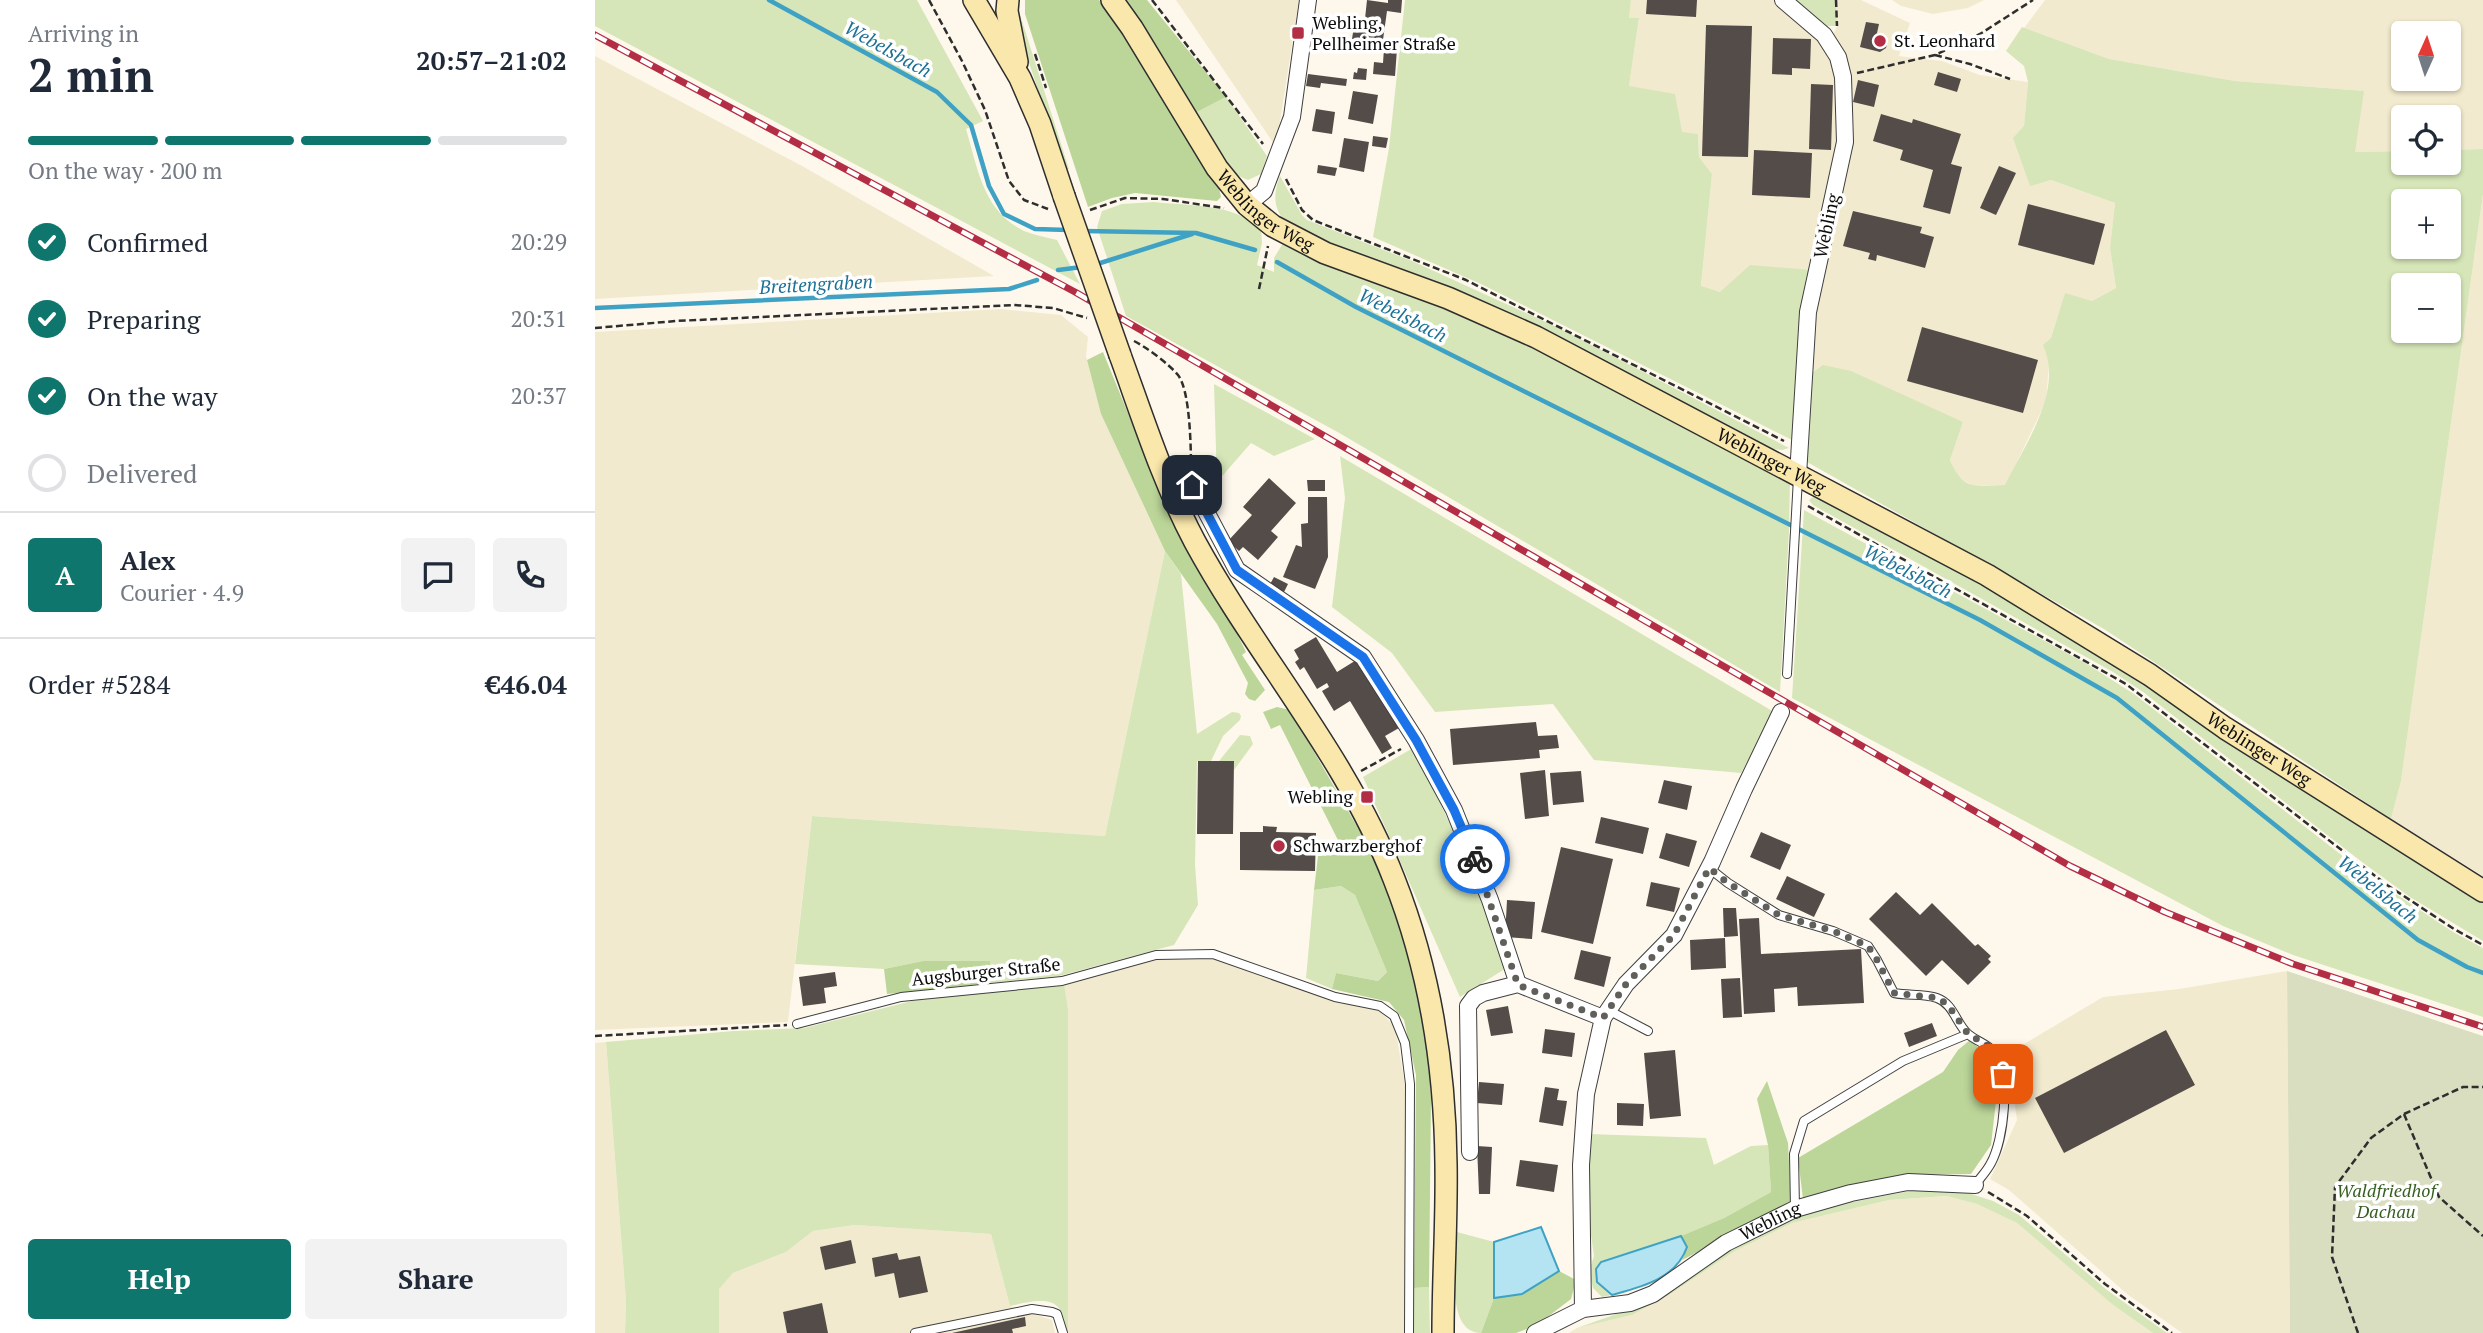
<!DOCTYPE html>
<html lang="en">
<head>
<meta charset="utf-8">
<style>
	body { margin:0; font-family:"PT Serif",serif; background:#f2f2f3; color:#1f2937; height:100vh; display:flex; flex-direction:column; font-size:26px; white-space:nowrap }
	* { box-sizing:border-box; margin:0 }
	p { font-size:23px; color:#747a83 }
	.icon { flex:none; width:38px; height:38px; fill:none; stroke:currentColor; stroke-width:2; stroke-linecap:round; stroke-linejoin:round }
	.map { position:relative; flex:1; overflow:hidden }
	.panel { display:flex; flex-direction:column; background:#fff; width:595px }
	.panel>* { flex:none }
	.needle { width:46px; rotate:3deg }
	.fabs { position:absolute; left:1796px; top:21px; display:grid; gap:14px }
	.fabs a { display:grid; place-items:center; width:70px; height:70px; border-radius:7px; background:#fff; box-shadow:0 2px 5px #0004; font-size:35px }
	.pin { position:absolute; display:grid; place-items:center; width:60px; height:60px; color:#fff; margin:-30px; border-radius:14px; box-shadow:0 4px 10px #0006 }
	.courier { position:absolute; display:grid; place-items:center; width:70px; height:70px; margin:-35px; border:5px solid #1a73e8; border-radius:50%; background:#fff; color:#222; box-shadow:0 2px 9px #0007 }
	.summary em { font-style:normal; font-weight:600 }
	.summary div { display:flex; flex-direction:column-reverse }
	.summary { display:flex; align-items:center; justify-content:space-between; height:119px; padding:0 28px }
	h1 { font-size:46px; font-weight:600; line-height:52px }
	.bar { display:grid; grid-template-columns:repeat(4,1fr); gap:10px 7px; align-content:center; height:84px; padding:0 28px }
	.bar i { height:9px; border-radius:5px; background:#e0e1e3 }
	.bar .active { background:#0f766e }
	.bar p { grid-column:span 4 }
	.line { display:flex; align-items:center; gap:18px; padding:0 28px; border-top:2px solid #e0e1e3 }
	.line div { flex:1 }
	.round { display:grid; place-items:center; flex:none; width:74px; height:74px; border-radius:7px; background:#f2f2f3 }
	ol { padding:0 28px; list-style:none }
	li { display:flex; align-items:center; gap:21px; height:77px }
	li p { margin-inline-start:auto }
	li .icon { padding:7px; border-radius:50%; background:#0f766e; color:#fff; stroke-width:4 }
	li:last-child { color:#747a83 }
	li i { width:38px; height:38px; border:4px solid #e0e1e3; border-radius:50% }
	.cta { display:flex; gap:14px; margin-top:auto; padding:14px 28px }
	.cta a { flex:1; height:80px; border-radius:7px; background:#0f766e; color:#fff; font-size:28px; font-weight:600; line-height:80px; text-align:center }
	.cta a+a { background:#f2f2f3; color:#1f2937 }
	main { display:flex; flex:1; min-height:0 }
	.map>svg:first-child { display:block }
	.farmland { fill:#f2eace; fill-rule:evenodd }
	.green { fill:#d6e6b8; fill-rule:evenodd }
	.forest { fill:#bcd699 }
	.cemetery { fill:#d8debf }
	.water { fill:#b4e3f2; stroke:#3fa2c5; stroke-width:2 }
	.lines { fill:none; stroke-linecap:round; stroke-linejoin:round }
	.stream { stroke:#3fa2c5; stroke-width:4.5 }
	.building { fill:#544c49 }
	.lane-casing { stroke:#3f3f3f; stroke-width:10 }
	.street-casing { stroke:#3f3f3f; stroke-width:18 }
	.secondary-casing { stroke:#2e2e2e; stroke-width:24 }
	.path { stroke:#2e2e2e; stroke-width:2.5; stroke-dasharray:7 3.5; stroke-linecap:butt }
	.lane { stroke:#fff; stroke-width:8 }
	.street { stroke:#fff; stroke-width:16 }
	.secondary { stroke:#fae7ab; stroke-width:21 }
	.rail-casing { stroke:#b32d45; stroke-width:7 }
	.rail { stroke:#fff; stroke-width:4.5; stroke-dasharray:13; stroke-linecap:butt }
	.secondary-bridge-casing { stroke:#2e2e2e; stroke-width:24; stroke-linecap:butt }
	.secondary-bridge { stroke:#fae7ab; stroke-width:21 }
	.done { stroke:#615f5a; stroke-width:7; stroke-dasharray:0 12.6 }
	.route { stroke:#1a73e8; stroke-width:9 }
	.poi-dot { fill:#b32d45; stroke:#fff; stroke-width:2.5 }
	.labels { text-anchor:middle; stroke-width:7; stroke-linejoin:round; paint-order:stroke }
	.poi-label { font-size:18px; fill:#0c0c0c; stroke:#fff; text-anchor:start }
	.street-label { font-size:18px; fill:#0c0c0c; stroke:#fff }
	.park-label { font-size:18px; font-style:italic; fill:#365f21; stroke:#fff }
	.water-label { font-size:19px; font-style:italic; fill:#1d7196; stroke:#fff }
</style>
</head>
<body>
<main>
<section class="panel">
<div class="summary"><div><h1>2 min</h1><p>Arriving in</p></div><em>20:57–21:02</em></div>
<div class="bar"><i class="active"></i><i class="active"></i><i class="active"></i><i></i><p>On the way · 200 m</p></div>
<ol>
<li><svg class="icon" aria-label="check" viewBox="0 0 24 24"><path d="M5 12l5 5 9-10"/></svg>Confirmed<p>20:29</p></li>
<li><svg class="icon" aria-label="check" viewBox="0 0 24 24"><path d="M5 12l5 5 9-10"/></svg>Preparing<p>20:31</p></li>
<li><svg class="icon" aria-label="check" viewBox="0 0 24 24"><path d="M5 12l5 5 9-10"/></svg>On the way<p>20:37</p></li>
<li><i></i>Delivered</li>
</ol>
<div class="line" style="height:126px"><b class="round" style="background:#0f766e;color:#fff">A</b><div><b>Alex</b><p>Courier · 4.9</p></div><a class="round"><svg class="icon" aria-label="chat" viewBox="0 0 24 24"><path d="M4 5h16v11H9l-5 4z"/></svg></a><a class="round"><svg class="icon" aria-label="phone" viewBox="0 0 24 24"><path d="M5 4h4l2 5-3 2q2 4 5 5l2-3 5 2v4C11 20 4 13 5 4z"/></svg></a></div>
<div class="line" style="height:91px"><div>Order #5284</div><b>€46.04</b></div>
<div class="cta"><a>Help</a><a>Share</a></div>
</section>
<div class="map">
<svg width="1888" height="1333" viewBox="0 0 1888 1333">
	<rect width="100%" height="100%" fill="#fef8ec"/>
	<path class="farmland" d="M581,0H704L681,147Z
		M1036,0H1183L1238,35L1242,26L1241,0H1266L1315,23L1304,56L1347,61L1385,75L1433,82L1429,126L1435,185L1456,180L1520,203L1515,248L1521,288L1497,301L1470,294L1456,338L1451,401L1411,485L1379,486L1362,477L1355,460L1368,422L1217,373L1125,292L1106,287L1117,174L1104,157L1103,134L1087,133L1034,86L1044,19L1034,18Z
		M1297,0H1389L1373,8L1338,14L1306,6Z
		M1450,0H1888V149L1853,150V117H1808V151L1759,152L1768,91L1640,81L1514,59L1429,28ZM1808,33H1853V79H1808Z
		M0,56L209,167L399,276L0,299Z
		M1888,194V876L1796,819L1806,781Z
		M406,309L466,315L493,337L491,356L506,414L570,551L510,836L217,816L193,1022L0,1030V332Z
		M609,956L646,965L783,1009L800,1027L810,1085L812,1121L810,1277L811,1333H473V1009L469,983L569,958Z
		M1692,971L1695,1333H1587L1532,1294L1414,1190L1395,1179L1422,1120L1412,1054L1508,997L1584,989Z
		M11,1042L31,1301L30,1333H0V1043Z
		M1353,1196L1382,1204L1422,1223L1518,1305L1558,1333H974L982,1328L1037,1315L1074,1295L1140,1251L1197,1223L1294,1200Z
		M260,1225L396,1234L415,1306L457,1320L460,1333H124V1288L138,1273L191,1252L218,1231Z"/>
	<path class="green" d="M0,0H322L388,121L371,129C383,169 388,211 429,231C439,235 451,237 462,240L485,284L0,26Z
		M420,0H424L423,9L428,24L474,169L470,170L419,18Z
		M810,0H1036L1034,18H1044L1034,86L1080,94L1087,132L1103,134L1104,157L1117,174L1106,286L1125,292L1155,265L1216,270L1201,442L886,284L778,237L794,148Z
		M1198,0H1241L1242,26H1232Z
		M1427,27L1514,59L1640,81L1769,91L1760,152L1808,151V163H1853V150L1888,149V194L1806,781L1796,819L1509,629L1212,462L1217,373L1228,365L1256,371L1368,422L1355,460C1368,491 1380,486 1410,485C1430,444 1469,391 1448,345L1456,338L1470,293L1497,301L1521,288L1515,248L1520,203L1456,180L1435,186L1418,138L1429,126L1433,82L1429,66L1411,51ZM1808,201H1853V247H1808ZM1808,285H1853V331H1808Z
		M631,97L672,156L666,174L653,180C626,171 612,137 598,114Z
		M685,176L707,215L712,220L817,261L966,329L1194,448L1187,450L1177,449L898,307C850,286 801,269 753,251C735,244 703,234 690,221C677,208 679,191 685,176Z
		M559,202C594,206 639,203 666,229L667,243L662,265L679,272V258L688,243C740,267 794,283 847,305C966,356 1080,419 1195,479L1194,531L1185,692L746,434L531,316L502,227L507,211L527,204Z
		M619,384L720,439L679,456L656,443L622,482Z
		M745,456L1179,712L1146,773L999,760L958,704L840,712L797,653L737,607L750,498Z
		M1218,497L1230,498L1427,604L1888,900V941L1815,897L1767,862L1548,692L1518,672L1218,505L1214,500Z
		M1209,510L1492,664L1539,694L1771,874L1858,932L1888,948V1017L1698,955L1628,926L1197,698Z
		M570,551L586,574L602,734L637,712L644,713L646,716L645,720L628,736L616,761H602L600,865L603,905L579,945L464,976L395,983V962L328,961L289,969L200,964L217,816L510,836Z
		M645,735L655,736L658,744L639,770V761H624Z
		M818,748L876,867L913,967L865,997L768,777Z
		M746,886L760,895L792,972L783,981L741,973L737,989L711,978L719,890Z
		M469,983L473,1009V1333C470,1327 469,1319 466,1312C459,1294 430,1303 415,1306L396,1234L260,1225L218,1231L191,1252L138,1273L124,1289V1333H30L31,1301L11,1042L139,1031L209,1028L317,1001Z
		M994,1134L1111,1138L1119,1165L1156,1146L1173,1145L1176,1192L1129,1218L1086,1236L1006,1262L1002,1282L1017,1295L1007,1297L998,1288L994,1272L999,1256L992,1206Z
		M1364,1190L1398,1201L1424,1215L1512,1290L1572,1333H1558L1518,1305L1422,1223L1382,1204L1352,1196L1294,1200L1197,1223L1140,1251L1074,1295L1037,1315L982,1328L1027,1312L1120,1256L1215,1210L1315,1191Z
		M862,1232L899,1242V1298L886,1333C849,1333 861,1258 862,1232Z
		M834,1287L835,1333H819V1288Z"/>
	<path class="forest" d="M430,0H504L522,21L623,184L626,197L622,201L540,193L517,198L493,207L430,14Z
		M528,0H552L631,97L598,114L544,17Z
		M508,352L561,482L629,607L651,652L647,655L670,690L660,701L654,699L650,694L653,683L622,624L570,551L506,414L492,360Z
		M682,707L695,710L790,875L816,957L833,1036L836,1099L834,1287L819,1288L821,1075L809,1020L794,1002L737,989L741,973L783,981L792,972L760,895L746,886L719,890L723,856L750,854L685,725L676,729L668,712Z
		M328,961H395V983L292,994L289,969Z
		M1375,1040L1396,1059L1402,1092L1396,1145L1376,1174L1308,1175L1208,1199L1203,1158L1348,1072L1363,1050Z
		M1172,1081L1193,1143L1196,1204L1087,1260L1092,1247L1086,1236L1129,1218L1176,1192L1173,1145L1162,1099Z
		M964,1271L981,1280L976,1299L942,1325L921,1333H886L899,1298L927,1294Z"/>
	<path class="cemetery" d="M1692,971L1888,1036V1333H1695Z"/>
	<path class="water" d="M946,1227L964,1271L927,1294L899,1298V1242Z
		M1086,1236L1092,1247C1081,1279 1046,1287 1017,1295L1002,1282L1001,1269L1006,1262Z"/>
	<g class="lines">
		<path class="stream" d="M174,0L342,92L376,125L394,186L409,214L440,229L473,230
			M489,231L601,233L660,250
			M682,262L761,307L1385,620L1522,698L1823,940L1872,967L1888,973
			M499,265L597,234
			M463,270L487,267
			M0,308L414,289L442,280"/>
	</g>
	<path class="building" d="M772,0L793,3V0H807L806,13L792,11L787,47L768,45V40L757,39L759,26L769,28Z
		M1052,0H1102L1101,17L1051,14Z
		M1271,22L1284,24L1282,33L1289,35L1293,40L1291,48L1285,52L1265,47Z
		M1111,25L1157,26L1153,157L1107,156Z
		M1178,38L1216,39L1215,69L1197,68V75L1177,74Z
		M789,48L802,49L800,76L778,74L779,62L788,63Z
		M763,68L772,69L771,80L758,79L759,72L762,73Z
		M1343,72L1366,79L1362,92L1339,85Z
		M713,74L752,79L751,86L726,83L725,88L711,86Z
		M1263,80L1284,85L1279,107L1258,102Z
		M1216,84L1238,85L1236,150L1214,149Z
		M758,91L783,95L778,124L753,119Z
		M721,109L740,112L737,134L717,131Z
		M1286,114L1317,123L1318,119L1366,134L1356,164L1367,167L1355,214L1328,207L1338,170L1305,160L1308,150L1278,141Z
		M778,136L793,138L791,148L777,146Z
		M749,138L774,142L769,172L744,167Z
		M1159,150L1217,153L1215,198L1157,195Z
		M723,165L742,168L740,176L722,173Z
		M1404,166L1421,173L1401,215L1385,208Z
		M1433,204L1510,224L1499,265L1423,245Z
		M1258,211L1327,227L1325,233L1339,237L1330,268L1282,255L1281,261L1273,259L1275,253L1248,246Z
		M1327,327L1443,360L1428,413L1312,381Z
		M674,478L701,503L676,531L683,537L663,560L648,547L644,551L633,541L657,515L648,507Z
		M712,480H730V491H713Z
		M713,497H732L733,557L720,589L688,577L701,545L707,547L706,524L713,523Z
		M679,577L693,584L688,594L674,586Z
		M721,637L742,672L763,659L804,728L790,736L797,748L787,754L755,701L739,711L727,691L734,687L732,683L722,689L709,667L705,670L700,662L704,659L699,650Z
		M941,722L943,736L962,735L964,748L944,750L945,758L858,765L855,729Z
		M603,761H639L638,834H602Z
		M950,770L954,816L930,819L925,773Z
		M986,771L989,802L958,805L955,773Z
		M1069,780L1097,786L1092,810L1063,803Z
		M1006,817L1054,828L1048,854L1000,843Z
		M668,826L682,827L681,832L721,833L720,871L645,870V832H668Z
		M1166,832L1196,845L1185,870L1155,857Z
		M1071,833L1102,841L1094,867L1064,858Z
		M900,846L906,868L888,873L882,851Z
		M966,847L1018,859L998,944L946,932Z
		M1192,876L1230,894L1219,917L1181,899Z
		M1056,882L1085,888L1079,912L1051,906Z
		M1301,892L1325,915L1337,903L1380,946L1383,944L1396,956L1393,959L1396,962L1373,985L1347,960L1331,976L1274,919Z
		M912,900L940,902L937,939L910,937Z
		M1128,908H1141L1143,936L1129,937Z
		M1164,918L1166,954L1266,949L1269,1003L1203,1006L1202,987L1179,989L1180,1012L1149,1014L1144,919Z
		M1130,938L1131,968L1096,970L1095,940Z
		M986,950L1016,957L1009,987L979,979Z
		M240,972L242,986L229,988L231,1003L208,1006L204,977Z
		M1145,978L1147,1017L1128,1018L1126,979Z
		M913,1006L918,1033L896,1036L891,1010Z
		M1337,1023L1342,1036L1314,1047L1309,1033Z
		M950,1029L980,1033L977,1057L947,1053Z
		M1571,1030L1600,1085L1469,1153L1440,1098Z
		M1080,1050L1086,1116L1055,1119L1049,1053Z
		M884,1082L909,1084L907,1105L882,1103Z
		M950,1087L964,1089L962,1100L972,1101L968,1126L944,1122Z
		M1022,1103L1049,1104L1048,1126L1022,1125Z
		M882,1146L897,1147L895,1194H884Z
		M925,1160L963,1165L959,1192L921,1186Z
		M256,1240L261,1263L230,1270L225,1247Z
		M302,1253L304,1260L325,1256L333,1292L304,1298L299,1273L280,1277L277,1258Z
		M227,1303L233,1333H192L188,1312Z
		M430,1317L431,1326L417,1329L418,1333H357Z"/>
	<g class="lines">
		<g class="lane-casing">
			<path id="lane" d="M1192,674L1203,478
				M1114,868L1133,883L1184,915L1238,931L1273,946L1282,960L1299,993C1313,996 1329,993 1342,998C1359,1004 1361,1024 1373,1034C1382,1042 1392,1043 1400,1053C1416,1077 1409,1139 1396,1163C1392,1171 1385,1178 1380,1185
				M1013,1010L1053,1031
				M202,1024L306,997L467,981L561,955L618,954L740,997L785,1006L799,1016L810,1043L815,1084L814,1333
				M1200,1209L1199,1154L1209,1121L1308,1061L1373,1034
				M320,1333L437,1309L457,1312L462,1314L468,1333"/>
		</g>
		<g class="street-casing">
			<g id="street">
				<path d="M1188,0L1229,35L1243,57L1248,77L1250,142L1213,312L1203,475"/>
				<path d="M652,205L669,191L697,117L713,0"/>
				<path d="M597,485L642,570L768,657L821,740L859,810L895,900L923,984"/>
				<path d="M875,1152L873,1006L879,998L888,993L923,984L1008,1018"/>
				<path d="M988,1309L986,1165L991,1094L1008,1018L1031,984L1079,935L1117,862L1149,789L1186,712"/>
				<path id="s1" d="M940,1333L988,1309L1035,1303L1058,1294L1131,1243L1200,1209L1256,1193L1313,1182L1380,1185"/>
			</g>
		</g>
		<g class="secondary-casing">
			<g id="secondary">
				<path d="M379,0L425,78L445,124L469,196"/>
				<path d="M413,0L412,11L422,62"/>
				<path id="s2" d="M517,0L537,28L622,168L652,205L678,226L730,253L853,298L941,337L1392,575L1555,675L1630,728L1888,891"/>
				<path d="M525,355C548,418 568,482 600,542C662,656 752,757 799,879C835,970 850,1066 851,1164C852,1220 848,1277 848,1333"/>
			</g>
		</g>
		<path class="path" d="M334,0L367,61L390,110L414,181L429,200L453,209
			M557,0L668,144
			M1241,0L1242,26
			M440,54L451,88
			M1340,55L1375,64L1415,79
			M1262,73L1340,55L1385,34L1438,0
			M691,179L707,210L718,220L871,280L1189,441
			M495,210L530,198L568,199L629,208
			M664,289L673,246
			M0,328L81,321L419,305L458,308L492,318
			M539,341C551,347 574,364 583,375C595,390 596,447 596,468
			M1213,506L1531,684L1792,885L1859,929L1888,945
			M766,771L806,749
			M0,1036L192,1025
			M1809,1114L1844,1197L1888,1236
			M1393,1192L1432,1216L1510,1284L1577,1333
			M1763,1333L1737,1257L1740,1187L1776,1138L1809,1114L1868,1087H1888"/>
		<use href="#lane" class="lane"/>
		<use href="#street" class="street"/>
		<use href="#secondary" class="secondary"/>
		<g class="rail-casing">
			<path id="rail" d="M0,35L480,292L1475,866L1570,912L1698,964L1888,1027"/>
		</g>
		<use href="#rail" class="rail"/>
		<g class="secondary-bridge-casing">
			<path id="secondary-bridge" d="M469,196L525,355"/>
		</g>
		<use href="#secondary-bridge" class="secondary-bridge"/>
	</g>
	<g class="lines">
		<path class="done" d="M880,859L923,985L1008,1018L1031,984L1079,935L1114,868L1133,883L1184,915L1238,931L1273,946L1282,960L1299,993L1343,998L1353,1005L1373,1034L1391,1044L1401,1055L1408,1074"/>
		<path class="route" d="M597,485L642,570L768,657L821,740L859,810L880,859"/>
	</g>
	<g class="poi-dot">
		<rect x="696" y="26" width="14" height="14" rx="3.5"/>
		<circle cx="1285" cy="41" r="7"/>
		<rect x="765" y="790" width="14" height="14" rx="3.5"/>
		<circle cx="684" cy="846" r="7"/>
	</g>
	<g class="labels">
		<g class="poi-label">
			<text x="717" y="29">Webling,<tspan x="717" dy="21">Pellheimer Straße</tspan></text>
			<text x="1299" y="47">St. Leonhard</text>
			<text x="758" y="803" text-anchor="end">Webling</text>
			<text x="698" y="852">Schwarzberghof</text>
		</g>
		<g class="street-label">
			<text dy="6" stroke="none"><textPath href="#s2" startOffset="264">Weblinger Weg</textPath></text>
			<text transform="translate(1232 226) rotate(-78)" y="6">Webling</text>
			<text dy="6" stroke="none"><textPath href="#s2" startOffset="831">Weblinger Weg</textPath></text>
			<text dy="6" stroke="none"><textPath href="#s2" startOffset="1398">Weblinger Weg</textPath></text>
			<text transform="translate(391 972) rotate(-6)" y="6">Augsburger Straße</text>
			<text dy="6" stroke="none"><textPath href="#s1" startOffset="264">Webling</textPath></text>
		</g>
		<g class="park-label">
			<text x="1791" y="1197">Waldfriedhof<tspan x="1791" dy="21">Dachau</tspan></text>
		</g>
		<g class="water-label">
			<text transform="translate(293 49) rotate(29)" y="7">Webelsbach</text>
			<text transform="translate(221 284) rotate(-3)" y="7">Breitengraben</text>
			<text transform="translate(808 315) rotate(27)" y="7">Webelsbach</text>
			<text transform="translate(1313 571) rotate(27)" y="7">Webelsbach</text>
			<text transform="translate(1783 889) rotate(39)" y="7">Webelsbach</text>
		</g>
	</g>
</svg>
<div class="fabs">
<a><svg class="needle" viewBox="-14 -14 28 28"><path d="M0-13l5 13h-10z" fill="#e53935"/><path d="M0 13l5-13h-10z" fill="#747a83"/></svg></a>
<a><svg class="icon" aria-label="locate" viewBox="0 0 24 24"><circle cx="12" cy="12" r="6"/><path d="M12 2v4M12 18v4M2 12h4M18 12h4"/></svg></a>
<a>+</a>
<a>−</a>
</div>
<div class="pin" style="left:1408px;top:1074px;background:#ea580c"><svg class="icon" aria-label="bag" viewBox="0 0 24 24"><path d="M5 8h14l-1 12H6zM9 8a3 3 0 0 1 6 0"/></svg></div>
<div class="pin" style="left:597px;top:485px;background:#1f2937"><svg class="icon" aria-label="home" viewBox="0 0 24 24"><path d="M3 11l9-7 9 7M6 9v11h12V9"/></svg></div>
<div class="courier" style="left:880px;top:859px"><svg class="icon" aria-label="bike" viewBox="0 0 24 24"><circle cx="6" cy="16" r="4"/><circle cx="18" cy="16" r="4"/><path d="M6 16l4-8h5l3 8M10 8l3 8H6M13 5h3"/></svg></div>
</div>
</main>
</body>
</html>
